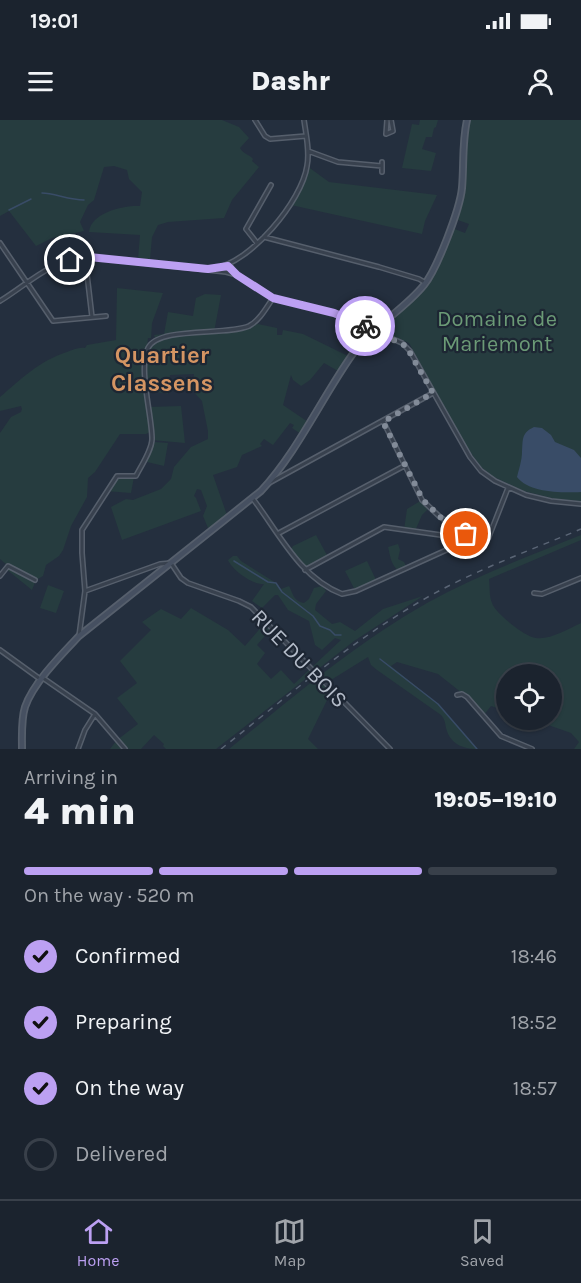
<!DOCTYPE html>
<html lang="en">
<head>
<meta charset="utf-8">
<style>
	body { margin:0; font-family:Karla,sans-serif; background:#282f3a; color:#f1f3f6; height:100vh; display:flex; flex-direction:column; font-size:22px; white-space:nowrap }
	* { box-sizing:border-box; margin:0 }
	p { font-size:20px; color:#a0a4aa }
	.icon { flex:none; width:33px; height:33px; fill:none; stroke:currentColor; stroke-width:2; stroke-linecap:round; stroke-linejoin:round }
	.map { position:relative; height:629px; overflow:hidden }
	.drawer { display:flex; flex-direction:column; background:#1b232e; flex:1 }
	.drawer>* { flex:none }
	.tools { position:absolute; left:496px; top:544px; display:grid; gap:12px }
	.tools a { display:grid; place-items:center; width:66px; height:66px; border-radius:50%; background:#1b232e; box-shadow:0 2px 4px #0004,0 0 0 2px #39404a; font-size:30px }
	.pin { position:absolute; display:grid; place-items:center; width:51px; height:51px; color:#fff; margin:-26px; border:3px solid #fff; border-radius:50%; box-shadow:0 2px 6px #0007 }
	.courier { position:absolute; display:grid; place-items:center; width:60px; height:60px; margin:-30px; border:4px solid #bca0f2; border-radius:50%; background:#fff; color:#222; box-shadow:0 2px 8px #0007 }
	.summary em { font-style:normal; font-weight:800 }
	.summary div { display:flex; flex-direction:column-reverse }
	.summary { display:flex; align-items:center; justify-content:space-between; height:102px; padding:0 24px }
	h1 { font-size:39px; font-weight:800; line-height:45px }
	.bar { display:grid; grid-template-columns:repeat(4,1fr); gap:9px 6px; align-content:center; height:72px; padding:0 24px }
	.bar i { height:8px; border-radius:4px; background:#39404a }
	.bar .current { background:#bca0f2 }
	.bar p { grid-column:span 4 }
	ol { padding:0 24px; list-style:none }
	li { display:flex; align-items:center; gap:18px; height:66px }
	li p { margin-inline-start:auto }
	li .icon { padding:6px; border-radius:50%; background:#bca0f2; color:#111; stroke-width:4 }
	li:last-child { color:#a0a4aa }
	li i { width:33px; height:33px; border:3px solid #39404a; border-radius:50% }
	.status { display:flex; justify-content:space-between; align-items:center; height:42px; padding:0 30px; background:#1b232e; direction:ltr }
	.status svg { height:16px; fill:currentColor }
	header { display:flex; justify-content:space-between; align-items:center; height:78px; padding:0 24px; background:#1b232e; font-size:27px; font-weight:800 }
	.dock { display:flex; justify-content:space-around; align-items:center; height:84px; border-top:2px solid #39404a; background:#1b232e; font-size:16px; color:#a0a4aa }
	.dock a { display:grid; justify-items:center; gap:3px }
	.dock .current { color:#bca0f2 }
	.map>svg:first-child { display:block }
	.green { fill:#263c3f }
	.water { fill:#394c67 }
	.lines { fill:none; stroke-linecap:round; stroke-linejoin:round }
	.stream { stroke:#394c67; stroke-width:1.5 }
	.street-casing { stroke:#565f6c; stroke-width:6 }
	.secondary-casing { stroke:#565f6c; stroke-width:8 }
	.street { stroke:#38414e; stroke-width:3 }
	.secondary { stroke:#465061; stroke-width:4.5 }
	.rail { stroke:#5a6575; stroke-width:1.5; stroke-dasharray:6 6; stroke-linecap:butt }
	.done { stroke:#828b98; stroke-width:6; stroke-dasharray:0 10.8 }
	.route { stroke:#bca0f2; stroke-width:8 }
	.labels { text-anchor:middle; stroke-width:4.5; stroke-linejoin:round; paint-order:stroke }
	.park-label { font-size:22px; fill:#6b9a76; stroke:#1d2633 }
	.street-label { font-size:22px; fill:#b4bcc9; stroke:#1d2633 }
	.neighbourhood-label { font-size:24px; font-weight:bold; fill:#d59563; stroke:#1d2633 }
</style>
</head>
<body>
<div class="status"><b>19:01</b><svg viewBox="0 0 49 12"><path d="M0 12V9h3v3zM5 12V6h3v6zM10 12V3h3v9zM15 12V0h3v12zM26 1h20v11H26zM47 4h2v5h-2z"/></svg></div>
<header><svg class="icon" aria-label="menu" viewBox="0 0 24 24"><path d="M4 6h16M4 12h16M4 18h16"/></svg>Dashr<svg class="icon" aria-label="person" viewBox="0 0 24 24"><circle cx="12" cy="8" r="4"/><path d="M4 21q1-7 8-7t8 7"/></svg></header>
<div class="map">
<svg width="581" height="629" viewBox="0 0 581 629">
	<rect width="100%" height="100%" fill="#242f3e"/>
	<path class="green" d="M0,0H222L239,7L249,18L240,28C243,34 249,34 253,39L252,41L259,47L232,80L224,98L168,102L158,105L152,117L150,140L138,139L140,115L89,112C91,92 125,85 140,86L142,72L129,59L127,50L114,46L104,47L94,80L88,85L80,102L84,111L52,118L36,126L9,91L0,96Z
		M420,0H438L436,7L434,8L432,17H426L422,29L436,33L431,51L402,48L412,4L419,5Z
		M469,0H581V381L556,379L524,371L492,356L481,347L464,323L409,223L382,211L383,208L415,179L431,160L452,108L465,113L469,104L455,99L465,51L466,13Z
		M307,46L329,62L437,75L425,101L422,114L291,85L296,77Z
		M117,168L163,173L152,203L151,218H148L147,227L156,220L154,215L164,214L168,192L193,196L196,178L205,174L221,175L214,212L258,204L277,208V215H282L283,210L303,214L348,236L338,251L324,243L310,260L301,266L293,260L291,255L283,285L308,302L301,314L292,308L294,305L290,303L273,325L264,319L260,324L262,326L242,335L237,347L213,355L228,398L211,410L208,408L203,396L207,386L201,370L197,369L194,376L196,378L201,391L122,420L111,387L126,379L133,380L161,369L171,359L174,347L191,327L208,319V311L202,281L189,267L193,263L194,254L170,255L168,274L147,270L149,287L181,286L185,323L152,320L150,312L146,314H120L95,352L88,358L87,377L71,406L63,430L59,436L46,445L43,456L36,460L32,470L6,449L8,446L0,439V313L11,297L21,292L22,289L21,286L0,291V277C21,259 39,241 67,232C73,230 78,227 85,228L87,225L116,220Z
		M155,322L168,323L164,346L147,342Z
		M117,357H134L131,373L106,371Z
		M422,380L430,387L422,395L415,411L404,410L407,389Z
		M316,415L328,437L305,450L290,431L293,426Z
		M581,415V420L489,459C490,467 489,476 492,483C495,493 525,517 536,518C550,520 568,509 581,503V629H574L579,622L571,613L534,600H552V555H507V591L491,586L483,596L472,581L438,554L397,542L391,546L438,584L477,629C463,629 450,624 446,608C445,602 445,600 441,595L377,550L371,545L368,537L331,560L326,563L322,562L331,572L308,619L318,629H229C292,578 356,523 427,483C476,456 529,436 581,415Z
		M398,424L400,430L398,439L404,442L407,448L399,451C391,446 390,435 388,427Z
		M233,436H237L241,441L276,463L281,469L289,466C293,473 293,481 304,483L309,479L314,468L322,466L326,471L316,484L315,490L332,504L340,502L355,511L383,489L423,476L354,521L216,629H166L163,626L164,624L154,615L141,629H110L117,620L138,604L117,578L137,563L120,541L151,510L142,502L161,489L181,499L191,488L228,510L245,526L264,504L270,510L257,525L265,533L257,544L271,559L281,550L294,564L341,520L335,518L322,530L315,525L309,501L288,490L278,475H275L262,488L252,481L264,464C253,465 232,450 228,440Z
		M367,441L377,462L355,470L345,451Z
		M48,465L64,471L56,493L40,488Z"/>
	<path class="water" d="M534,307L542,308L551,315L555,322L574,330L581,338V372C562,373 529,373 517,357C519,349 522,340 522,332C523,320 521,313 534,307Z"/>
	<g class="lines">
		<path class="stream" d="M42,73C54,73 69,80 84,80
			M9,90L31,79
			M234,441L268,462L276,463L282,472L313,496L320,506L330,510L335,515H341
			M380,539L438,584L477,629"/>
		<g class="street-casing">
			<path id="street" d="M255,0L265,16L270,19L306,16
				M387,0L386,14L393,11L391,0
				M308,31L338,42L382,46
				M382,52V42
				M264,117L379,147L419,159L426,163
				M0,123L53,201L106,196
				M257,123L246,109L271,65
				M85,137L92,197
				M225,146L231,147L236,154
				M215,148C250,143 302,81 307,46C310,31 306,15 304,0
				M0,181C28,164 54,137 89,137L226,152L237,155L273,178L334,193L402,223L410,231L470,337L481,351L495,361L526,375L551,381L581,384
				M383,301L422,380L440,397L477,420L483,422L488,419L508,368
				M269,363L433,273
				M253,379C279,413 300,458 342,474L356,471L464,422L477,420
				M279,413L404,346
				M305,450L384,407L469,419
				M0,456L8,446L35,460
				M85,471L160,444L171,443L181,458L188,463L239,481L251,487L390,629
				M534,473L542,474L581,458
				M79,516L85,471L82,433V410L117,356H136C141,346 152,330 152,319C152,295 138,248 148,228C159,206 226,216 249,206C260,200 266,188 273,178
				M0,530L40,559
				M43,558L95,594L125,629
				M457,575L462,574L467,577L501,616L532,629
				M78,629L85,610L95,594"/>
		</g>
		<g class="secondary-casing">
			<path id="secondary" d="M22,629C22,615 21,600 25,587C33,563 62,534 79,516L261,371C298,331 321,279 352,235C370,208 403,191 424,165C437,149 460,89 462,68C464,45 462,22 467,0"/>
		</g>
		<use href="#street" class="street"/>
		<use href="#secondary" class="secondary"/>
		<path class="rail" d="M221,629C283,580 343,528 411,487C464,454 524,433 581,409"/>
	</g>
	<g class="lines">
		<path class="done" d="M365,206L406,226L433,273L383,302L423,380L440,397L466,414"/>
		<path class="route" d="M70,140L89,137L208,149L228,146L237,155L273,178L334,193L365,206"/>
	</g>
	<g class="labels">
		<g class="park-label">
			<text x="497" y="206">Domaine de<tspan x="497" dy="25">Mariemont</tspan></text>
		</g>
		<g class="street-label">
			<text transform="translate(300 538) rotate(46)" y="8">RUE DU BOIS</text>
		</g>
		<g class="neighbourhood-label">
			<text x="162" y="243">Quartier<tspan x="162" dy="28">Classens</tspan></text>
		</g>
	</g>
</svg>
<div class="tools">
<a><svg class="icon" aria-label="locate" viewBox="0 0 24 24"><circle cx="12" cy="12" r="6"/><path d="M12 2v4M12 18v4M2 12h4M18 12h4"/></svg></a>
</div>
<div class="pin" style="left:466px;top:414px;background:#ea580c"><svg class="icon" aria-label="bag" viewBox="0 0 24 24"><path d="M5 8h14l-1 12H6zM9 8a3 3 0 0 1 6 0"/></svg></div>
<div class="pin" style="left:70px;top:140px;background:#1f2937"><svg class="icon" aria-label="home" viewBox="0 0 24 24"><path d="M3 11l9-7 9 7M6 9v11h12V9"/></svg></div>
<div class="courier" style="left:365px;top:206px"><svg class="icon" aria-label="bike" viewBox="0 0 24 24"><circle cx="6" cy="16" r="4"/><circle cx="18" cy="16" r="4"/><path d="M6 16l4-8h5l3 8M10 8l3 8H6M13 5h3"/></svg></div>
</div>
<section class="drawer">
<div class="summary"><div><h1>4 min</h1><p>Arriving in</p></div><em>19:05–19:10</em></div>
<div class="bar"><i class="current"></i><i class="current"></i><i class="current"></i><i></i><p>On the way · 520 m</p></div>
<ol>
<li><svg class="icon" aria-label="check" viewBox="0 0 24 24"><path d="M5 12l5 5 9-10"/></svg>Confirmed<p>18:46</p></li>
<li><svg class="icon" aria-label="check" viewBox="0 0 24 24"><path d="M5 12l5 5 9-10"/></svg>Preparing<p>18:52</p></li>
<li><svg class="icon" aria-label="check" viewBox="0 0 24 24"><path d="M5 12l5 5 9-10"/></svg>On the way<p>18:57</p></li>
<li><i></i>Delivered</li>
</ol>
</section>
<nav class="dock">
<a class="current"><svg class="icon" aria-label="home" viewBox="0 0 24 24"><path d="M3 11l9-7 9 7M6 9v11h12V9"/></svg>Home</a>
<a><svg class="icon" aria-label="map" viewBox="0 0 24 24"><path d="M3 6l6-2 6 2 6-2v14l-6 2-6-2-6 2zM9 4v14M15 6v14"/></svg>Map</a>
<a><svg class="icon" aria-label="saved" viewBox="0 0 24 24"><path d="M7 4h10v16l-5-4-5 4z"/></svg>Saved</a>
</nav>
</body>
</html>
